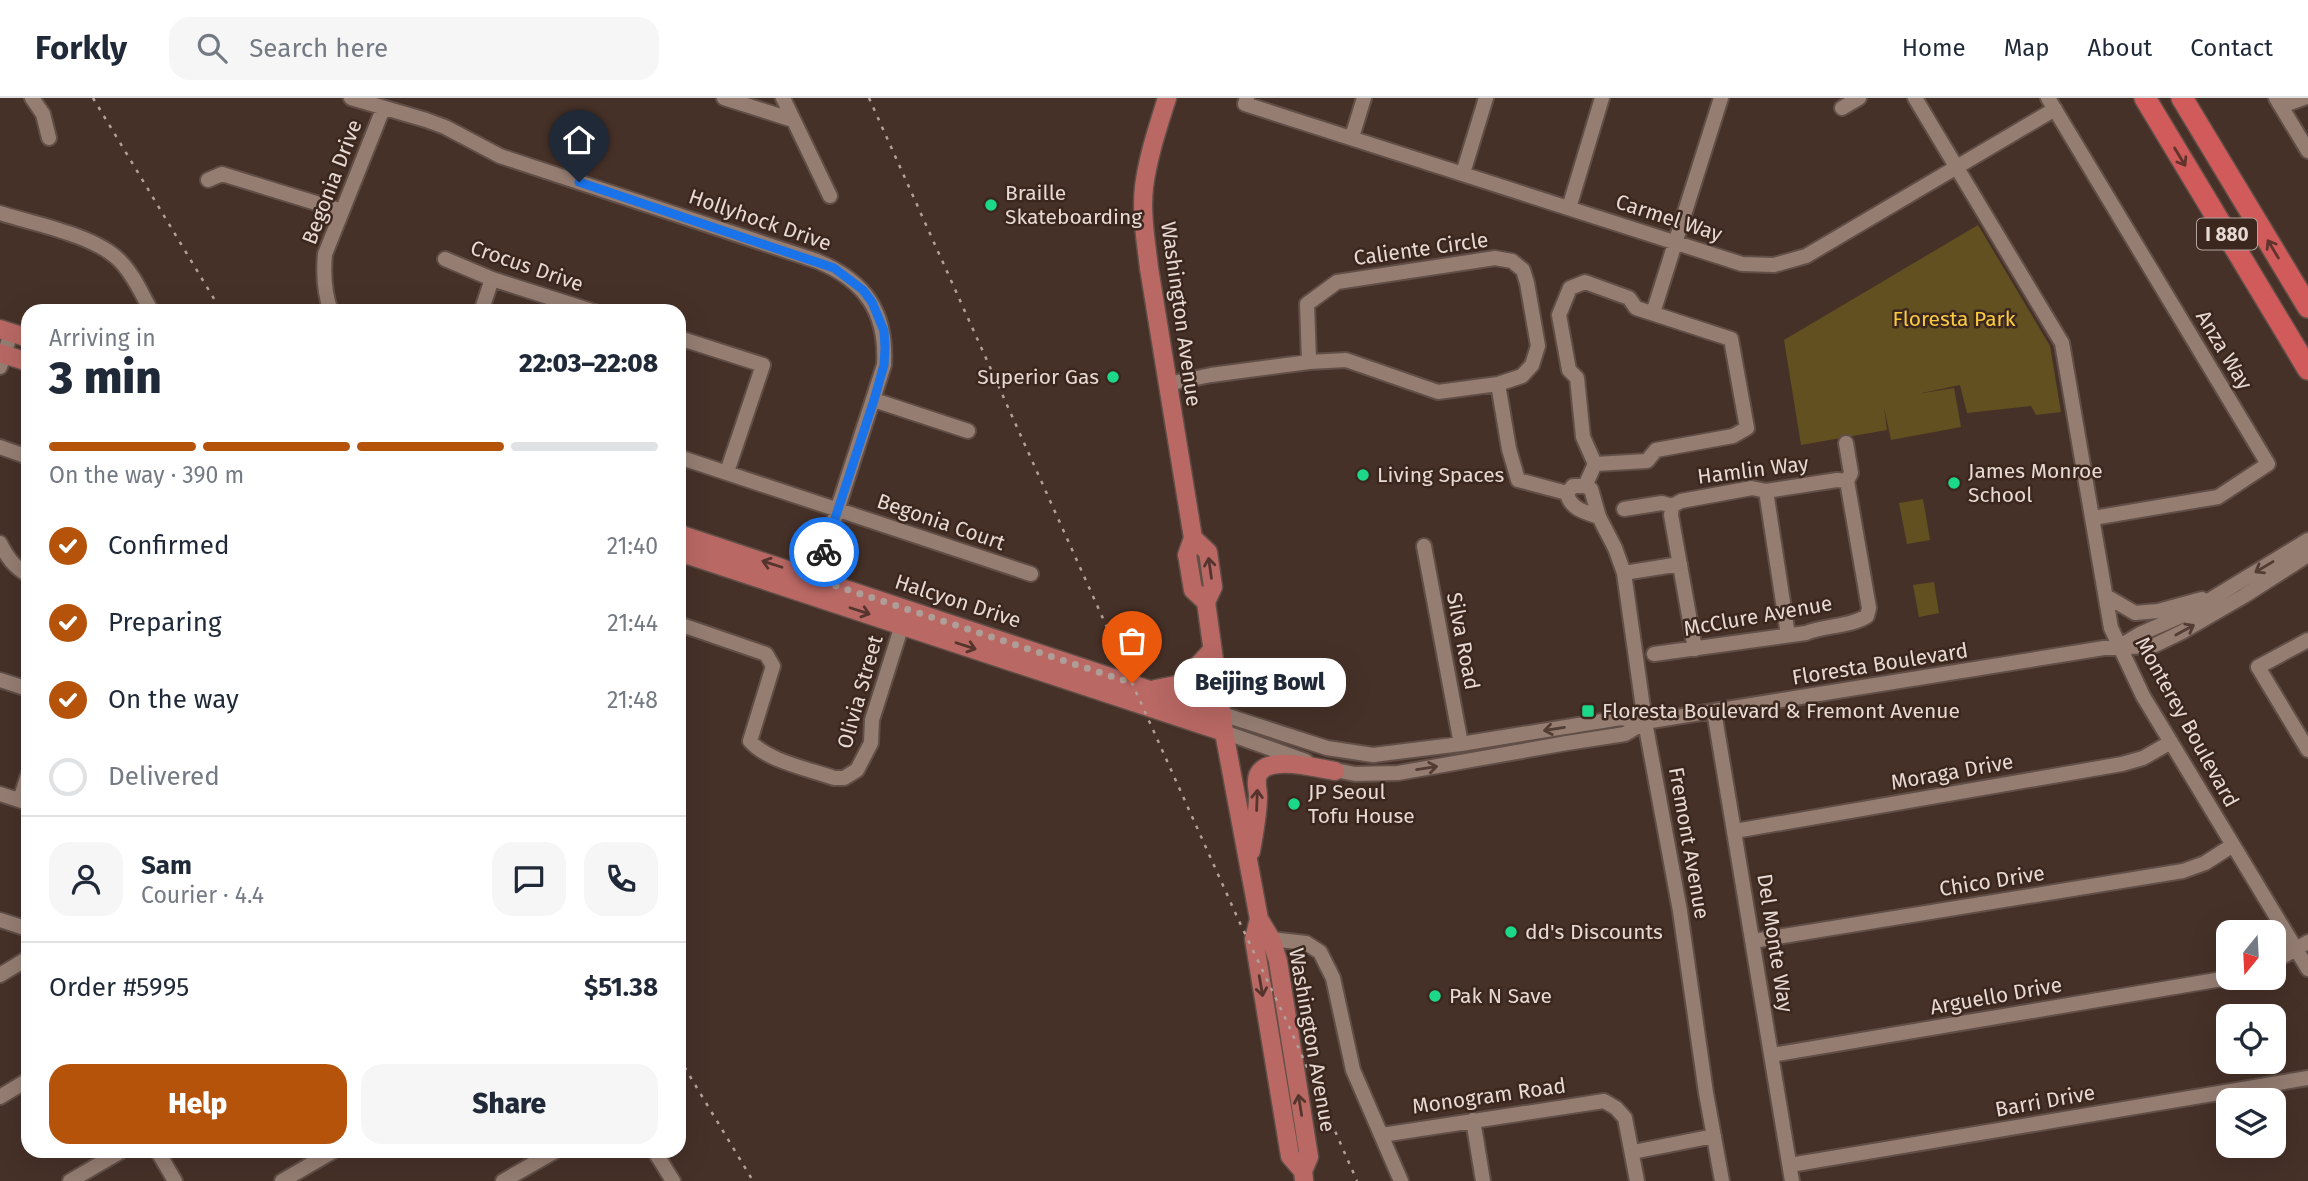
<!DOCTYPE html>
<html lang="en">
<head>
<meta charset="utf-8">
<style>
	body { margin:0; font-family:"Fira Sans",sans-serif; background:#f6f6f7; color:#1f2937; height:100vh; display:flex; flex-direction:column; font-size:26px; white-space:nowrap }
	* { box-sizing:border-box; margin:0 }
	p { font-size:23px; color:#747a83 }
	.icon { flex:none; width:38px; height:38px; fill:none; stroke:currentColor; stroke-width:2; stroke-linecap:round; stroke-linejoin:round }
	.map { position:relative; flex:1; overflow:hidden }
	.side { position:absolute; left:21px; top:206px; width:665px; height:854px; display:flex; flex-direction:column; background:#fff; border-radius:21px; box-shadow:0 7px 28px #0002 }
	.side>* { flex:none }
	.needle { width:46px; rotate:198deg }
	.fabs { position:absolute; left:2216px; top:822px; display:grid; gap:14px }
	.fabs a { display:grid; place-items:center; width:70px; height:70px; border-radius:14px; background:#fff; box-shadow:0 7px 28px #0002; font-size:35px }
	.pin { position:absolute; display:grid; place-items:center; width:60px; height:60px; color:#fff; margin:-72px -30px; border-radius:50% 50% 50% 0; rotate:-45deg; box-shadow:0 0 7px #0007 }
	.pin .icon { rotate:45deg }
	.courier { position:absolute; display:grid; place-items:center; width:70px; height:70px; margin:-35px; border:5px solid #1a73e8; border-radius:50%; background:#fff; color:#222; box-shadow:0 2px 9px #0007 }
	.bubble { position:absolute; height:49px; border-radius:21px; background:#fff; box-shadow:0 7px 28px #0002; font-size:23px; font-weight:800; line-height:49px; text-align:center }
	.head em { font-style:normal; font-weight:800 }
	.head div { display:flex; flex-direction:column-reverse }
	.head { display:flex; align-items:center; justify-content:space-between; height:119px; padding:0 28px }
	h1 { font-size:46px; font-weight:800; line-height:52px }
	.bar { display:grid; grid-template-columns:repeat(4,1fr); gap:10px 7px; align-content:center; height:84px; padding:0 28px }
	.bar i { height:9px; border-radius:5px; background:#e0e1e3 }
	.bar .current { background:#b45309 }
	.bar p { grid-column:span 4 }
	.line { display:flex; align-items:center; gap:18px; padding:0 28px; border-top:2px solid #e0e1e3 }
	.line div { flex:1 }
	.round { display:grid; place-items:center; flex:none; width:74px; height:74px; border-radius:21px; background:#f6f6f7 }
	ol { padding:0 28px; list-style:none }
	li { display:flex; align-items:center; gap:21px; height:77px }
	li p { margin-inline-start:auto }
	li .icon { padding:7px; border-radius:50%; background:#b45309; color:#fff; stroke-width:4 }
	li:last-child { color:#747a83 }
	li i { width:38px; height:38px; border:4px solid #e0e1e3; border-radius:50% }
	.cta { display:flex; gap:14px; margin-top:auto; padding:14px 28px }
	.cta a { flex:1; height:80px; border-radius:21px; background:#b45309; color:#fff; font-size:28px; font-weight:800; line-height:80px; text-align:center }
	.cta a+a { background:#f6f6f7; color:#1f2937 }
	header { display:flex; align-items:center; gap:42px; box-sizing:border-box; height:98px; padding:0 35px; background:#fff; border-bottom:2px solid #e0e1e3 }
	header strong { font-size:33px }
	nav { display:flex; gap:38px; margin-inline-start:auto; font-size:24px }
	.search { width:490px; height:63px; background:#f6f6f7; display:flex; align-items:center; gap:18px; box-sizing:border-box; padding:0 24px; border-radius:21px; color:#747a83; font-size:26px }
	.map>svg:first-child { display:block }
	.green { fill:#625020 }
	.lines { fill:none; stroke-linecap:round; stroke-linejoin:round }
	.minor-casing { stroke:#604e47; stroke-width:18 }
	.major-casing { stroke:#604e47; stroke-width:21 }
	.highway-casing { stroke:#604e47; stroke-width:24 }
	.minor { stroke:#957d72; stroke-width:14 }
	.major { stroke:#b96864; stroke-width:18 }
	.highway { stroke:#d15a5b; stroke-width:21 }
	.rail { stroke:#b1a19a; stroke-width:2.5; stroke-dasharray:3.5 7; stroke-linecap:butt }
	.oneway { stroke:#60342d }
	.oneway2 { stroke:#54342c }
	.oneway3 { stroke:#523c33 }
	.done { stroke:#af9e97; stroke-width:7; stroke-dasharray:0 12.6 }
	.route { stroke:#1a73e8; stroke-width:9 }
	.poi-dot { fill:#1bd988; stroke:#3b271e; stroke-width:2.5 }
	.labels { text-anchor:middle; stroke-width:5; stroke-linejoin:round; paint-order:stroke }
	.shield { fill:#3b271e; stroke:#b3a49d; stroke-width:2 }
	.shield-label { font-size:19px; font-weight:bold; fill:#e7d9d3 }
	.street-label { font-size:21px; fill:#e7d9d3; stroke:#3b271e }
	.poi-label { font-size:21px; fill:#e7d9d3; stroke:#3b271e; text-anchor:start }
	.park-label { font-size:21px; fill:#f9ca3d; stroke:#3b271e }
</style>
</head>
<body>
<header>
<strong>Forkly</strong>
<div class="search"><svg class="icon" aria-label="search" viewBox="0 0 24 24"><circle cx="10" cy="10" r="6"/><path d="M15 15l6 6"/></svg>Search here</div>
<nav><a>Home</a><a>Map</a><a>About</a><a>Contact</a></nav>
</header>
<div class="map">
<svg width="2308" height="1083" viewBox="0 0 2308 1083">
	<rect width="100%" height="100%" fill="#463128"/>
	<path class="green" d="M1978,127L2050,248L2061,314L2036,317L2031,308L1967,315L1960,287L1917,296L1954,290L1961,329L1891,342L1884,309L1887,332L1801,347L1784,242Z
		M1923,401L1930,442L1907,446L1899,405Z
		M1934,484L1939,515L1919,519L1913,487Z"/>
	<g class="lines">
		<g class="minor-casing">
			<path id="minor" d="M32,0L43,16L49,40
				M351,0L426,22L445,29L500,58L817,163C866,183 887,215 884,267L815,481
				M724,0L793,22
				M783,0L830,98
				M1247,0L1245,6L1742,166L1774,167L1806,158L2055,11
				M1915,0L2062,245L2111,530L2143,598L2308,871
				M2048,0L2268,366L2218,399L2093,420
				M2276,0L2308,53
				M2281,8L2304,0
				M1842,10L1859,0
				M1352,39L1364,0
				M1463,75L1486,0
				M208,82L222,76L342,113
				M1569,110L1602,0
				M0,115C34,126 95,137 120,163C134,177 142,197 152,214
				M445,161L492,181L595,214
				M331,214C324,194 323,177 325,156L383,11
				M481,214L492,181
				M1653,215L1721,0
				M679,240L763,267L727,374
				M0,269L11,235
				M1167,286L1211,277L1309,264L1346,262L1438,294L1498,286L1522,278L1532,267L1538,248L1527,185L1523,172L1512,163L1495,160L1337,184L1307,206L1309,264
				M1498,286L1509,351L1518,382L1567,395
				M874,302L968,333
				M0,349L28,359
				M679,359L1031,476
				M1573,388H1585L1591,391L1599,419C1585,414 1570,411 1567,395Z
				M1585,388L1595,366L1583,339L1577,280L1569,272L1559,217L1570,190L1585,184L1629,200L1636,210L1731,241L1747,330L1733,338L1656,352L1647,363L1595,366
				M1766,393L1788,537
				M1672,408L1671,417L1695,551
				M1624,411L1662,405L1672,408L1681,403L1752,390L1766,393L1837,382L1847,383
				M1599,419L1615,450L1624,475L1645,624L1680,813L1706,995L1722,1083
				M0,445C7,459 14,469 28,477
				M1424,448L1461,646
				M1624,475L1680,466
				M2106,498L2135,515L2158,513L2202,501
				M679,526L766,556L773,568L750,643C767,663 809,671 834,680H844L857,672L871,645L872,622L902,527
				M2308,542L2258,569L2308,652
				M2122,547L2140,536L2190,514L2308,442
				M1654,556L1806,535C1825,527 1850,529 1867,518L1869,510L1847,383L1851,375L1846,345
				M0,582L28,591
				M1714,613L1792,1083
				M1222,616L1327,650L1373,657L1461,646L1621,620L1645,624L2104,550L2153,548L2182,534L2244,498L2308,457
				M1224,634L1306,663
				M1325,670L1355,676L1398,675L1567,645L1625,636L1645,624
				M0,696L28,705
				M20,702L28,677
				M1735,733L2122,666L2143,660L2171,644
				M0,822L28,831
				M1753,843L2183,773L2205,765L2233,747
				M1265,845L1271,841L1306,845L1320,854L1333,880L1353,972L1401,1083
				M2273,864L2308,844
				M0,877L28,860
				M1772,957L2228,880
				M0,999L28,982
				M1473,1022L1483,1083
				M1382,1037L1604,1003L1616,1010L1625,1020L1637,1083
				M158,1054L175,1083
				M655,1054L673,1083
				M1633,1054L1714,1038
				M1790,1067L2308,980
				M70,1083L120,1054
				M282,1083L332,1054
				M503,1083L554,1054"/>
		</g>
		<g class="major-casing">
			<path id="major" d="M1167,0C1158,29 1148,58 1144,89C1141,116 1146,144 1149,170L1193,440L1187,457L1188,462L1193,492L1206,504
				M0,231L28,240
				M0,255L28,264
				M679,436L1222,616
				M1193,440L1208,454L1213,489L1206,504L1224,634L1259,821L1271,841L1278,863L1309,1059L1303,1073
				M679,454L1224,634
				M1155,591L1181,586L1212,552
				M1251,753C1254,735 1258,716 1258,698C1258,691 1255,684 1258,677C1268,656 1316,670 1335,673
				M1259,821L1254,841L1290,1058L1303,1073L1304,1082"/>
		</g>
		<g class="highway-casing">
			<path id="highway" d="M2145,0L2308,271
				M2182,0L2308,209"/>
		</g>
		<use href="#minor" class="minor"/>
		<use href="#major" class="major"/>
		<use href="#highway" class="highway"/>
		<path class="rail" d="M93,0L222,214
			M869,0L1239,823L1288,926L1357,1083
			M679,960L753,1083"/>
	</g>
	<defs><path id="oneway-shaft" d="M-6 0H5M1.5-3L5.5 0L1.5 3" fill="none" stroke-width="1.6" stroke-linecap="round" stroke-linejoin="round" transform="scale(1.75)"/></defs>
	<g class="oneway">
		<use href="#oneway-shaft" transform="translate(2180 59) rotate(59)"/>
		<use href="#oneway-shaft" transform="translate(2273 151) rotate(-121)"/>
	</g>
	<g class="oneway2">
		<use href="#oneway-shaft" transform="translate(772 466) rotate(-162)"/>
		<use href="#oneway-shaft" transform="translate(1210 470) rotate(-98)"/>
		<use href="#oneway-shaft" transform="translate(860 513) rotate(18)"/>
		<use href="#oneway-shaft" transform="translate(966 548) rotate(18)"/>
		<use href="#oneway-shaft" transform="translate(1257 702) rotate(-88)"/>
		<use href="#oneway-shaft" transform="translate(1261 888) rotate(80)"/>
		<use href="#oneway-shaft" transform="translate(1300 1007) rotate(-99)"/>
	</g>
	<g class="oneway3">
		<use href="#oneway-shaft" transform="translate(2264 469) rotate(149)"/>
		<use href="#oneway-shaft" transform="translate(2185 532) rotate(-29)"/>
		<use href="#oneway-shaft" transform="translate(1554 631) rotate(171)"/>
		<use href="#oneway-shaft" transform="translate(1427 670) rotate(-9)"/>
	</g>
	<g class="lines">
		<path class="done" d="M824,454L815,481L1132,585"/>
		<path class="route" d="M579,84L834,170L863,192L872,204L884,233L885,250L884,267L874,302L824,454"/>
	</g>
	<g class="poi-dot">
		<circle cx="991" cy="107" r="7"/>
		<circle cx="1113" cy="279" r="7"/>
		<circle cx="1363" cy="377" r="7"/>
		<circle cx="1954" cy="385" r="7"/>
		<rect x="1581" y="606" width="14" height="14" rx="3.5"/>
		<circle cx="1294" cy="706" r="7"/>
		<circle cx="1511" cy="834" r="7"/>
		<circle cx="1435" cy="898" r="7"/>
	</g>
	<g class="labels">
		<rect class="shield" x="2197" y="120.5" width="60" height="31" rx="5"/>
		<g class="shield-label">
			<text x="2227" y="143">I 880</text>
		</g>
		<g class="street-label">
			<text transform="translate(332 84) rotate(-69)" y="7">Begonia Drive</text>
			<text transform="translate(1669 120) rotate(18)" y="7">Carmel Way</text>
			<text transform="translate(760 122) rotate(19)" y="7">Hollyhock Drive</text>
			<text transform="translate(1421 151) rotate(-8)" y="7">Caliente Circle</text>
			<text transform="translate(527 168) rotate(19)" y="7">Crocus Drive</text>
			<text transform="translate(1181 216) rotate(82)" y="7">Washington Avenue</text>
			<text transform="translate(2224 252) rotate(59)" y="7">Anza Way</text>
			<text transform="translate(1753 372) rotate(-7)" y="7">Hamlin Way</text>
			<text transform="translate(941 424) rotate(19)" y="7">Begonia Court</text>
			<text transform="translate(958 503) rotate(18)" y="7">Halcyon Drive</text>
			<text transform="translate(1758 518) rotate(-10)" y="7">McClure Avenue</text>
			<text transform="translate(1463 543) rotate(79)" y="7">Silva Road</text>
			<text transform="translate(1880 566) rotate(-9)" y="7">Floresta Boulevard</text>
			<text transform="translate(860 594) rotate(-74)" y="7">Olivia Street</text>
			<text transform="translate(2187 624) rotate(61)" y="7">Monterey Boulevard</text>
			<text transform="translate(1952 674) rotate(-10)" y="7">Moraga Drive</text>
			<text transform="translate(1689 745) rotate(80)" y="7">Fremont Avenue</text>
			<text transform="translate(1992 783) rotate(-9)" y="7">Chico Drive</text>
			<text transform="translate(1775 845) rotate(81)" y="7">Del Monte Way</text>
			<text transform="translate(1996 898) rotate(-10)" y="7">Arguello Drive</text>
			<text transform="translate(1312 942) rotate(80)" y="7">Washington Avenue</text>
			<text transform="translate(1489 998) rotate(-8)" y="7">Monogram Road</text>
			<text transform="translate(2045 1003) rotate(-10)" y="7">Barri Drive</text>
		</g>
		<g class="poi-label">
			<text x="1005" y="102">Braille<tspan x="1005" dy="24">Skateboarding</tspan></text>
			<text x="1099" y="286" text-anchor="end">Superior Gas</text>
			<text x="1968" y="380">James Monroe<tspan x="1968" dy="24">School</tspan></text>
			<text x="1377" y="384">Living Spaces</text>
			<text x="1602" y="620">Floresta Boulevard &amp; Fremont Avenue</text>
			<text x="1308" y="701">JP Seoul<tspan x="1308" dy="24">Tofu House</tspan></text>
			<text x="1525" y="841">dd's Discounts</text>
			<text x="1449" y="905">Pak N Save</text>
		</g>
		<g class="park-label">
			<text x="1954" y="228">Floresta Park</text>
		</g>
	</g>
</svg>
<div class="fabs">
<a><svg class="needle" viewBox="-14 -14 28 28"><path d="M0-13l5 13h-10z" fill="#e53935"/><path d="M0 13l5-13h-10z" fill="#747a83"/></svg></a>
<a><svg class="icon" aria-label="locate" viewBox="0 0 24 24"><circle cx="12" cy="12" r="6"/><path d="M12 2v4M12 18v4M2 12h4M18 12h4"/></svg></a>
<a><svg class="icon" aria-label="layers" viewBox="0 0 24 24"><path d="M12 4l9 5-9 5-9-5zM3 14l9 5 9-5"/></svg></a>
</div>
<div class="pin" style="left:1132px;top:585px;background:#ea580c"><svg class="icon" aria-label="bag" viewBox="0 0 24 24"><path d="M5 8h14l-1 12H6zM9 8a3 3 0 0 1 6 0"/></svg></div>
<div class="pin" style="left:579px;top:84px;background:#1f2937"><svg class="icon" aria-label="home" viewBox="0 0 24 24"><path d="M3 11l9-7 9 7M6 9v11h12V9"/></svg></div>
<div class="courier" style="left:824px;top:454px"><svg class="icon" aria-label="bike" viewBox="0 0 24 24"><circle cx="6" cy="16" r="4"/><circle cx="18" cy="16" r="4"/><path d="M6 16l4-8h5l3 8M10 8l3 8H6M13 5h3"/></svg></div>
<div class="bubble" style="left:1174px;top:560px;width:172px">Beijing Bowl</div>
<section class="side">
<div class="head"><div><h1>3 min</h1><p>Arriving in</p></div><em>22:03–22:08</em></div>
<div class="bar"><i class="current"></i><i class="current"></i><i class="current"></i><i></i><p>On the way · 390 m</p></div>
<ol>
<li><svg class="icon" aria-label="check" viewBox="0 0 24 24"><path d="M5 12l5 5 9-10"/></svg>Confirmed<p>21:40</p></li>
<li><svg class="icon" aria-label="check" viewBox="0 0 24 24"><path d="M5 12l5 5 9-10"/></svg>Preparing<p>21:44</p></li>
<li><svg class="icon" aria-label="check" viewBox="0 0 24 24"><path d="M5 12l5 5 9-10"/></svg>On the way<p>21:48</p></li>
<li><i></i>Delivered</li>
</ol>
<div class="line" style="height:126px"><a class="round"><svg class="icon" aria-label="person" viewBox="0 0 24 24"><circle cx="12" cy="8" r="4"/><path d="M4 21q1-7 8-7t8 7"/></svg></a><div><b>Sam</b><p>Courier · 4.4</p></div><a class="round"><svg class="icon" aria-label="chat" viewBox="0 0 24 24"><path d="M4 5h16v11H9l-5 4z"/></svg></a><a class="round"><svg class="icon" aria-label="phone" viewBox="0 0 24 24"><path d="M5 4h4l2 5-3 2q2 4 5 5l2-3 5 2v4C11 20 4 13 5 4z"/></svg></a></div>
<div class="line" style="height:91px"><div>Order #5995</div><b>$51.38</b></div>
<div class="cta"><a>Help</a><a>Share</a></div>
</section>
</div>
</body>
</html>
